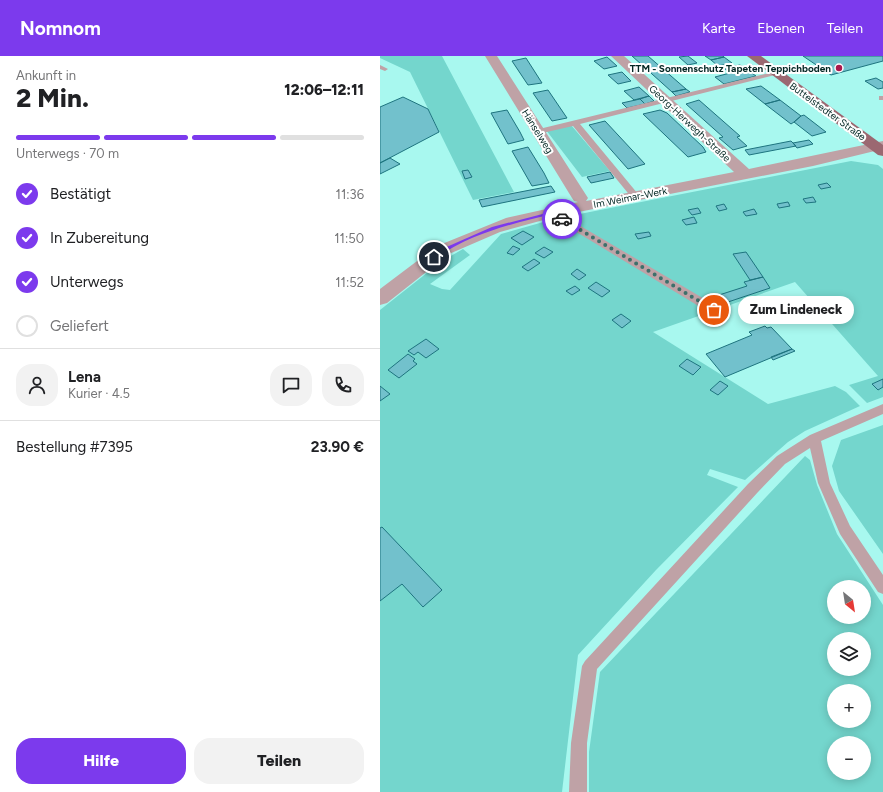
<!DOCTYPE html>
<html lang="de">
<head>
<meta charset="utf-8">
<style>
	body { margin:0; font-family:Figtree,sans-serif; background:#f2f2f2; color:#202124; height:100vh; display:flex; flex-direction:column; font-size:15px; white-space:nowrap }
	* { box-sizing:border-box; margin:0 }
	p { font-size:13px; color:#757577 }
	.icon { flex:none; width:22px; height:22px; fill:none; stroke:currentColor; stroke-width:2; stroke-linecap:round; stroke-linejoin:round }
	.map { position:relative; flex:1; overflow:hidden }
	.drawer { display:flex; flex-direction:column; background:#fff; width:380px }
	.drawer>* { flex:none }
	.needle { width:26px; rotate:150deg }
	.tools { position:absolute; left:447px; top:524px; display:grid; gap:8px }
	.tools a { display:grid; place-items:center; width:44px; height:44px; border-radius:50%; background:#fff; box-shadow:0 2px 10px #0003; font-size:20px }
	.pin { position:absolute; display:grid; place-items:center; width:34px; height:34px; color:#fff; margin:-17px; border:2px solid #fff; border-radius:50%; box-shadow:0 1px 4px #0007 }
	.courier { position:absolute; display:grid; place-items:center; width:40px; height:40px; margin:-20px; border:3px solid #7c3aed; border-radius:50%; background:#fff; color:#222; box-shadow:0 1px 5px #0007 }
	.bubble { position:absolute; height:28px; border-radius:14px; background:#fff; box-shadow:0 2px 10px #0003; font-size:13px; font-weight:800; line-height:28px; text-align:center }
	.headline em { font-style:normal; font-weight:800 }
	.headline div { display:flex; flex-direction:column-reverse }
	.headline { display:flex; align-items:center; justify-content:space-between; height:68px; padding:0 16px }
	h1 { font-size:26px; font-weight:800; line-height:30px }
	.bar { display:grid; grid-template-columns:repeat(4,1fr); gap:6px 4px; align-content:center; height:48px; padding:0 16px }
	.bar i { height:5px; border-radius:3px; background:#e0e0e0 }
	.bar .current { background:#7c3aed }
	.bar p { grid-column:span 4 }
	.line { display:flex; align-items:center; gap:10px; padding:0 16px; border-top:1px solid #e0e0e0 }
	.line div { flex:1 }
	.round { display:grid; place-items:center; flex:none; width:42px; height:42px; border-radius:16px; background:#f2f2f2 }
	ol { padding:0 16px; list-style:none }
	li { display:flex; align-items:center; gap:12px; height:44px }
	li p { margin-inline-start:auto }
	li .icon { padding:4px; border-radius:50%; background:#7c3aed; color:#fff; stroke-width:4 }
	li:last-child { color:#757577 }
	li i { width:22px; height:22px; border:2px solid #e0e0e0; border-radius:50% }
	.action { display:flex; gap:8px; margin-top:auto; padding:8px 16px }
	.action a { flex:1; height:46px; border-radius:16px; background:#7c3aed; color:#fff; font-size:16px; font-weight:800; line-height:46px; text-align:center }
	.action a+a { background:#f2f2f2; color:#202124 }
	header { display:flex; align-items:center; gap:24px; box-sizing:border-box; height:56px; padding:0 20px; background:#7c3aed; color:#fff }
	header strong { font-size:19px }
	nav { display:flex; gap:22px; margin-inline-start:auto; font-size:14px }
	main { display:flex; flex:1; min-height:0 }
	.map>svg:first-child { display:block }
	.green { fill:#74d6cd; fill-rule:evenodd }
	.building { fill:#72c1cc; stroke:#1e747f }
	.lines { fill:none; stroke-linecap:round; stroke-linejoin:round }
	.lane { fill:#bfa2a6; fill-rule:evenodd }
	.street { fill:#bfa2a6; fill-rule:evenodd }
	.primary { fill:#9b6871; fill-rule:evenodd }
	.route { fill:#7c3aed }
	.done { stroke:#3d706b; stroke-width:4; stroke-dasharray:0 7.2 }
	.poi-dot { fill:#aa174c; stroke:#fff; stroke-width:1.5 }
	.labels { text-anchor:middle; stroke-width:4; stroke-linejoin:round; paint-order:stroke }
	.far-poi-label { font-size:10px; font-weight:bold; fill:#032724; stroke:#fff; text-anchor:end }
	.far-street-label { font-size:10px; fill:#032724; stroke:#fff }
</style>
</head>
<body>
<header>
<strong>Nomnom</strong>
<nav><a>Karte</a><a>Ebenen</a><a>Teilen</a></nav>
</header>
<main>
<section class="drawer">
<div class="headline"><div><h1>2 Min.</h1><p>Ankunft in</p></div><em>12:06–12:11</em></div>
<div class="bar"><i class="current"></i><i class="current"></i><i class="current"></i><i></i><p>Unterwegs · 70 m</p></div>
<ol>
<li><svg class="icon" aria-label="check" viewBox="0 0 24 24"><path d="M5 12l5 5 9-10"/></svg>Bestätigt<p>11:36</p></li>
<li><svg class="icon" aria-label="check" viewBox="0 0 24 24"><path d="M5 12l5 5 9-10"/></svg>In Zubereitung<p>11:50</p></li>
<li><svg class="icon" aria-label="check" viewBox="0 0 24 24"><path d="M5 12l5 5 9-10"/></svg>Unterwegs<p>11:52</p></li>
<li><i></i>Geliefert</li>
</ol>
<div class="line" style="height:72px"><a class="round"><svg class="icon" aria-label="person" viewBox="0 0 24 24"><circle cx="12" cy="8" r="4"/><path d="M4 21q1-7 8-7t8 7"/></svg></a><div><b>Lena</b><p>Kurier · 4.5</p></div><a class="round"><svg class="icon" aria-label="chat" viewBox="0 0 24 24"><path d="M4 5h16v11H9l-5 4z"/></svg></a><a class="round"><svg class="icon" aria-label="phone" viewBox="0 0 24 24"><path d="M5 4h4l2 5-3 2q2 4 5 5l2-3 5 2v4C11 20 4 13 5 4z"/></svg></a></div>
<div class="line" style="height:52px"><div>Bestellung #7395</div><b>23.90 €</b></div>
<div class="action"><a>Hilfe</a><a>Teilen</a></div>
</section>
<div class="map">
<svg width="503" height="736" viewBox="0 0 503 736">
	<rect width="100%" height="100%" fill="#a8f8ef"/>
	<path class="green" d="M0,0H62L134,136L93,144L30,16L0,2Z
		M191,69L230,115L202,121L166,74Z
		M471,105L498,109L503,113V341L487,347L469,329L498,320L415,226L273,276L388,348L455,330L466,336L480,350L425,375L408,386L365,424L330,413L327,419L358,431L276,514L198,599L182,736H0V254L62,205L83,193L90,199L50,228L62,233L70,234L121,178L174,163Z
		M503,369V498L459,435L452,410L461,384Z
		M425,400L430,404L437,429L457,478L503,549V736H209V696L220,616ZM454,531H484V561H454ZM454,583H484V613H454ZM454,635H484V665H454ZM454,687H484V717H454Z"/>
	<path class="building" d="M252,0H268L306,33L292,36Z
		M308,0L317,7L308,9L299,1Z
		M325,0H343L344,1L331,4Z
		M423,0H503V5L451,19Z
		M227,1L237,10L224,13L214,5Z
		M344,1L352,7L338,10L331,4Z
		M146,2L162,27L148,29L132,5Z
		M360,9L376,20L344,28L335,21L350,17L344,12Z
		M242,16L251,25L238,28L228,19Z
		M496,22L503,26V32L498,33L485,25Z
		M381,30L400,44L385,48L366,33Z
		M259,31L269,40L254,44L244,35Z
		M306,33L310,36L296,40L292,36Z
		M168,34L187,62L172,65L153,37Z
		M269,40L274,45L265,48L260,43Z
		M23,41L48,53L59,76L0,107V51Z
		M260,43L265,48L247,52L242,47Z
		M319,44L360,80L357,81L367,90L353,94L339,82L343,81L306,48Z
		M400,44L421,60L414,66L411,68L385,48Z
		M127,54L140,76L144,84L128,88L111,57Z
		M280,54L287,57L323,91L326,96L308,101L263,58Z
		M424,59L446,76L432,80L414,66L421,60Z
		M225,65L265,108L248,113L209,69Z
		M429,84L433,88L417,92L413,87Z
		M411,85L416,90L369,99L365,94Z
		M148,91L164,117L169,127L152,130L132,95Z
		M10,102L20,108L0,118V107Z
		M88,114L92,121L85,123L82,115Z
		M230,116L234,122L211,127L207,121Z
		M447,127L451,131L441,133L438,129Z
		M171,130L175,136L102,151L99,144Z
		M433,141L436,146L426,147L423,143Z
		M408,146L410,150L399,152L397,148Z
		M344,148L347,153L339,155L336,150Z
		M318,152L321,157L312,159L308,154Z
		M374,153L377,158L366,160L363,156Z
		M314,161L317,167L306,169L302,164Z
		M143,175L154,181L142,189L131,182Z
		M269,176L271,180L258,183L255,178Z
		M133,190L140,193L133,199L127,197Z
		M164,191L173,196L164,202L155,197Z
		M366,196L383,221L370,224L353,198Z
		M154,203L160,207L148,215L142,211Z
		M197,213L206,219L199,224L191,218Z
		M383,221L390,232L342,248L336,240L367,230L364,226Z
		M216,226L230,235L222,241L208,232Z
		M195,230L200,234L192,239L186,235Z
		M241,258L251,265L242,272L232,264Z
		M385,270L387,272L391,271L412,293L345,321L326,298L372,279L369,276Z
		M46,283L59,293L46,302L38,296L34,299L28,295Z
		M412,293L415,295L393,304L391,301Z
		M28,298L35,303L33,305L37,308L19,322L8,314Z
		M307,303L321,311L313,319L299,310Z
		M503,323V331L498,334L492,328Z
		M340,325L348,330L338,339L330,334Z
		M0,330L10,338L0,345Z
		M2,471L62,534L43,551L22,528L0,545V472Z"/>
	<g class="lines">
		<path class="lane" d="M0,9L8,13L5,15L0,13Z
			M397,15L400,17L399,18L200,68L258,138L259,140L258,142H252L193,70L158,78L154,76L155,74Z
			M499,40H503V44H499Z
			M178,152L181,153L187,162L338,251L339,254L338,257H330L180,166L174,155Z
			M503,348V358L441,385L450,427L470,470L503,519V538L498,536L460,478L438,427L430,392L405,408L378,436L217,613L207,687V736H189L191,687L202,610L205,605L368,428L397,400L430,379Z"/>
		<path class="street" d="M105,0H117L208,142L206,145L354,116L231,0H244L369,113L503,85V93L433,110L178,160L120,176L69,198L7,247L0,249V233L57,190L126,162L198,146L194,145L192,142Z"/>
		<path class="primary" d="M367,0H381L503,89V100L498,99Z"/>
	</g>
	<path class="route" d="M178,154L180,155L184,164H181L176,157C135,167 91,177 56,202L51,201L62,193L112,171Z"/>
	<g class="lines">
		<path class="done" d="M182,163L334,254"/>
	</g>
	<circle class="poi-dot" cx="459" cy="12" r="4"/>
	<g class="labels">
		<g class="far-poi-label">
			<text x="451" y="16">TTM - Sonnenschutz Tapeten Teppichboden</text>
		</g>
		<g class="far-street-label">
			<text transform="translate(448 55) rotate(36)" y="4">Buttelstedter Straße</text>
			<text transform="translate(310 67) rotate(43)" y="4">Georg-Herwegh-Straße</text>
			<text transform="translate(158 75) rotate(58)" y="4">Hänselweg</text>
			<text transform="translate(250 141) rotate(-11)" y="4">Im Weimar-Werk</text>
		</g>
	</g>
</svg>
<div class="tools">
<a><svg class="needle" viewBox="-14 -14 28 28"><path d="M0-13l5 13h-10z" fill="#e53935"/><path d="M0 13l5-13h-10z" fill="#757577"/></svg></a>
<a><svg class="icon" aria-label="layers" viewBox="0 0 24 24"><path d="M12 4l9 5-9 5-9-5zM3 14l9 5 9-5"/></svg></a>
<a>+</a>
<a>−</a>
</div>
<div class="pin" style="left:334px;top:254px;background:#ea580c"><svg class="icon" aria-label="bag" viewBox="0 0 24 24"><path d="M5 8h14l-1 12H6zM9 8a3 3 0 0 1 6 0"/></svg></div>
<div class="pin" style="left:54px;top:201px;background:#1f2937"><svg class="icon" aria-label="home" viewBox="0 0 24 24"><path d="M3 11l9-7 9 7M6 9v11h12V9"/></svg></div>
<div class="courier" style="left:182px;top:163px"><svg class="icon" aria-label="car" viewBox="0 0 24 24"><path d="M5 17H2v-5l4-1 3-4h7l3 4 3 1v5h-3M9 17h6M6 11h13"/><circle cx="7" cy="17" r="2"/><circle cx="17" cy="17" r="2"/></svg></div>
<div class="bubble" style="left:358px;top:240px;width:116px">Zum Lindeneck</div>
</div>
</main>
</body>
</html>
